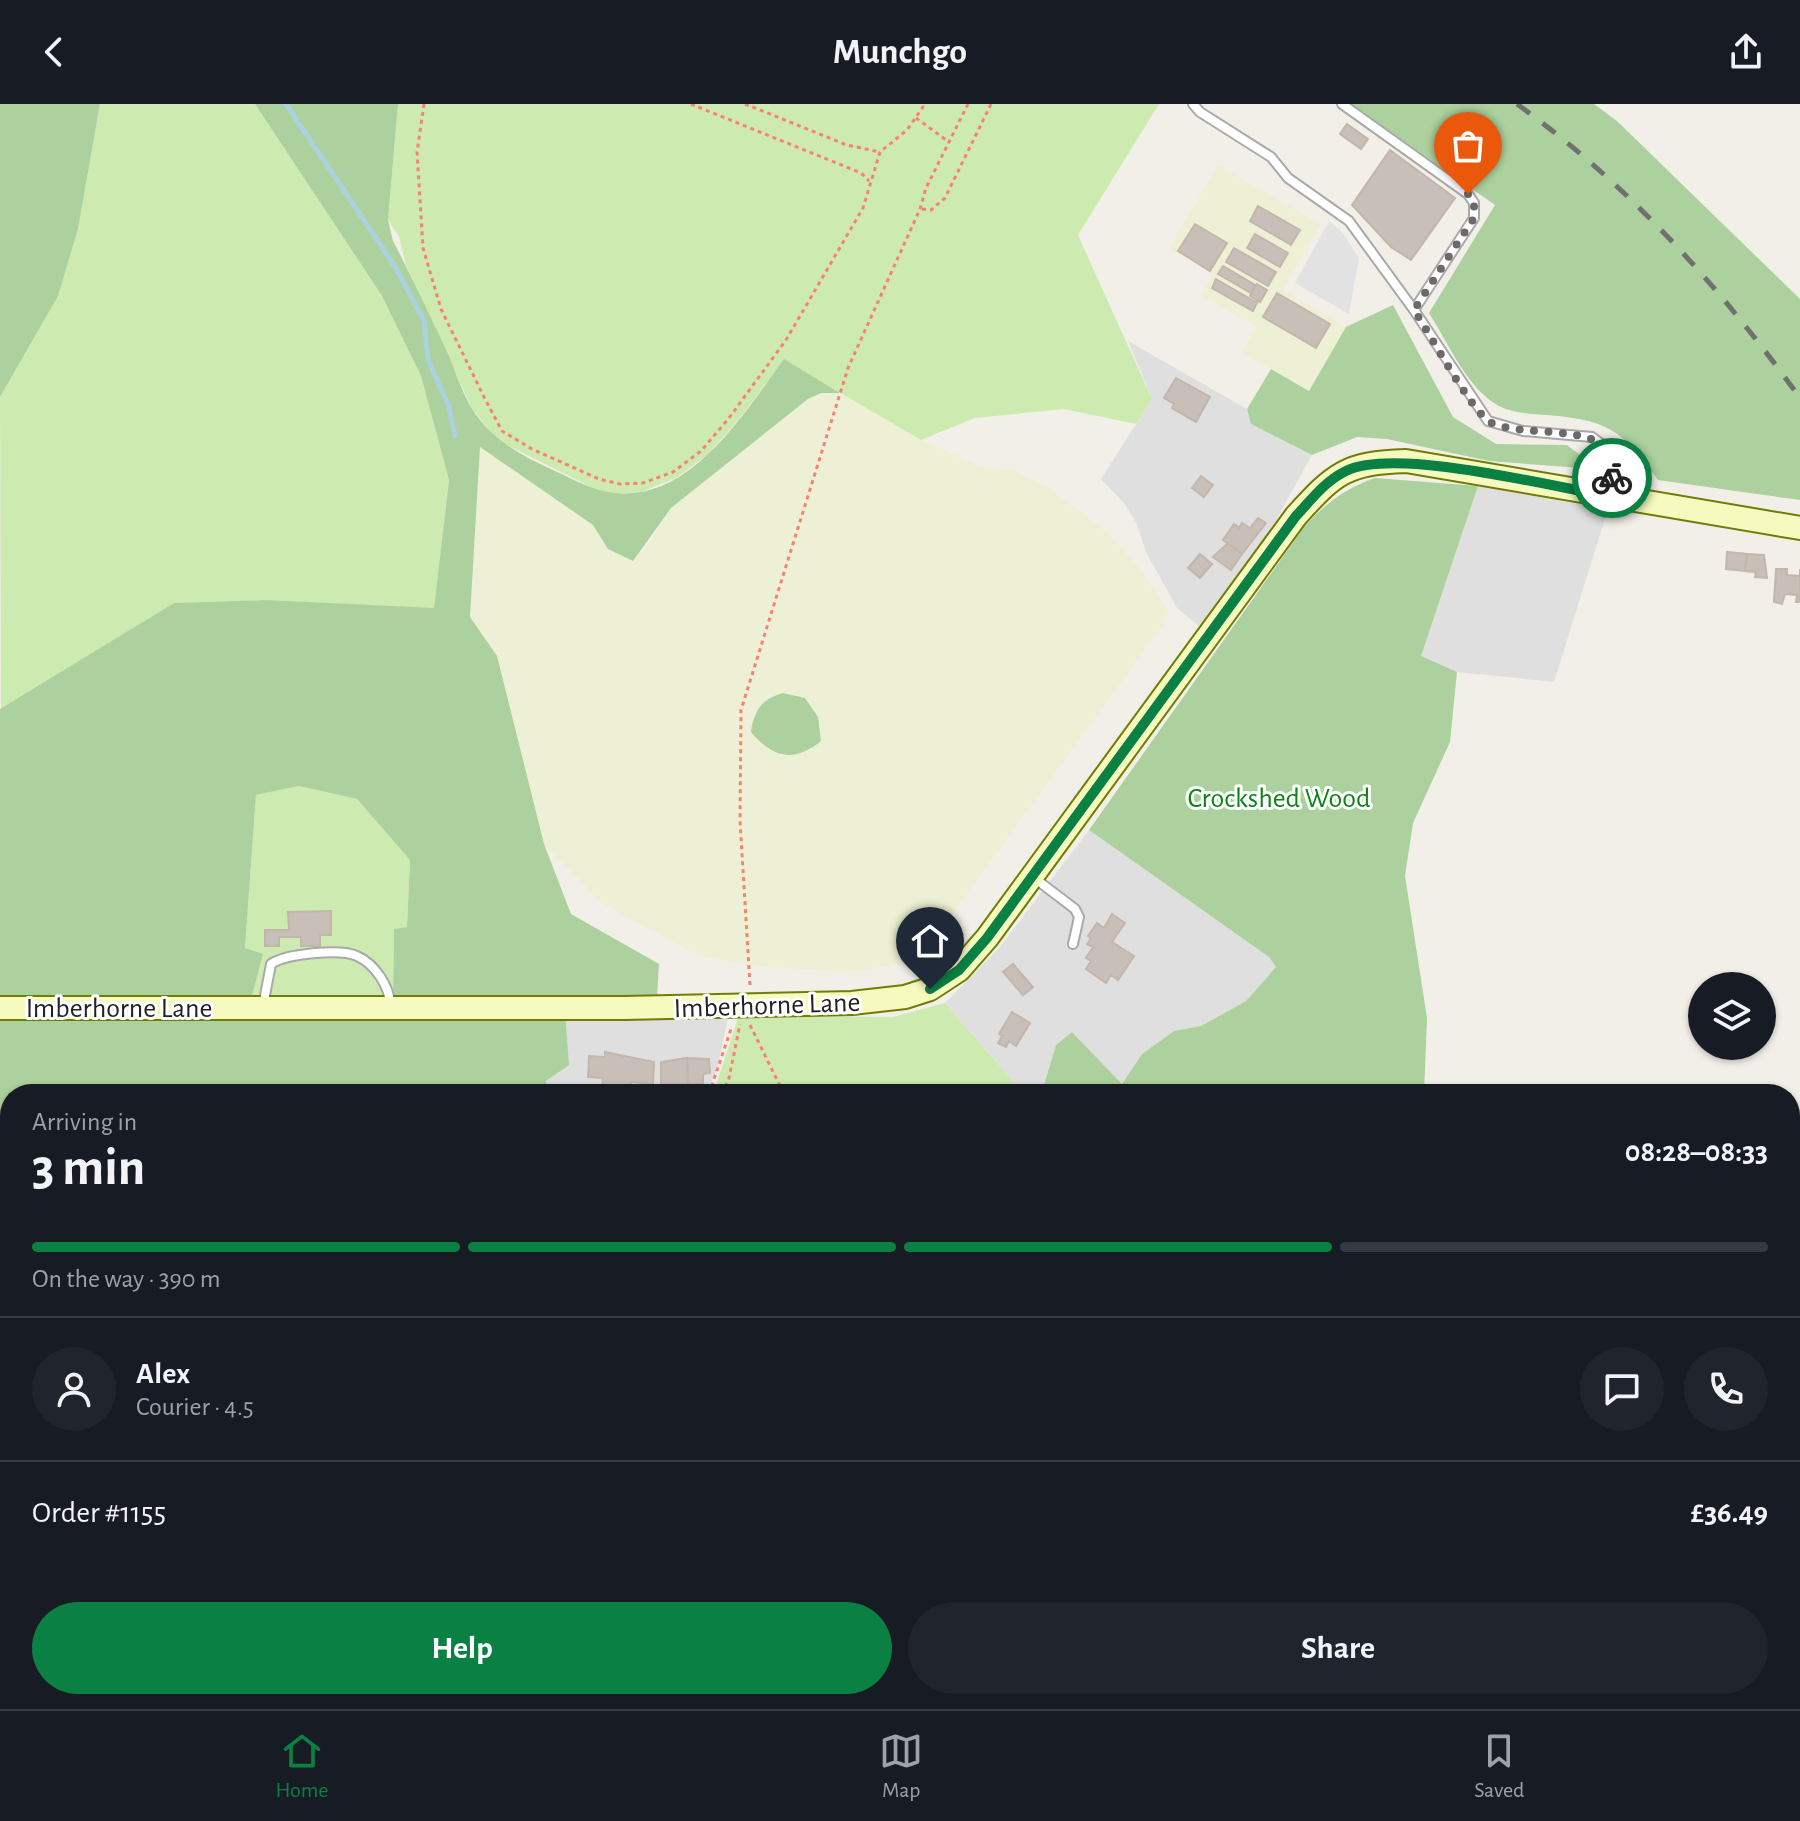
<!DOCTYPE html>
<html lang="en">
<head>
<meta charset="utf-8">
<style>
	body { margin:0; font-family:"Alegreya Sans",sans-serif; background:#20242c; color:#f1f3f6; height:100vh; display:flex; flex-direction:column; font-size:30px; white-space:nowrap }
	* { box-sizing:border-box; margin:0 }
	p { font-size:26px; color:#9ea1a6 }
	.icon { flex:none; width:44px; height:44px; fill:none; stroke:currentColor; stroke-width:2; stroke-linecap:round; stroke-linejoin:round }
	.map { position:relative; flex:1; overflow:hidden }
	.side { position:absolute; left:0px; top:980px; width:1800px; height:626px; display:flex; flex-direction:column; background:#171b24; border-radius:32px 32px 0 0; box-shadow:0 2px 6px #0004 }
	.side>* { flex:none }
	.tools { position:absolute; left:1688px; top:868px; display:grid; gap:16px }
	.tools a { display:grid; place-items:center; width:88px; height:88px; border-radius:50%; background:#171b24; box-shadow:0 2px 6px #0004; font-size:40px }
	.pin { position:absolute; display:grid; place-items:center; width:68px; height:68px; color:#fff; margin:-82px -34px; border-radius:50% 50% 50% 0; rotate:-45deg; box-shadow:0 0 8px #0007 }
	.pin .icon { rotate:45deg }
	.courier { position:absolute; display:grid; place-items:center; width:80px; height:80px; margin:-40px; border:6px solid #0b8043; border-radius:50%; background:#fff; color:#222; box-shadow:0 2px 10px #0007 }
	.head em { font-style:normal; font-weight:600 }
	.head div { display:flex; flex-direction:column-reverse }
	.head { display:flex; align-items:center; justify-content:space-between; height:136px; padding:0 32px }
	h1 { font-size:52px; font-weight:600; line-height:60px }
	.bar { display:grid; grid-template-columns:repeat(4,1fr); gap:12px 8px; align-content:center; height:96px; padding:0 32px }
	.bar i { height:10px; border-radius:6px; background:#363941 }
	.bar .current { background:#0b8043 }
	.bar p { grid-column:span 4 }
	.line { display:flex; align-items:center; gap:20px; padding:0 32px; border-top:2px solid #363941 }
	.line div { flex:1 }
	.round { display:grid; place-items:center; flex:none; width:84px; height:84px; border-radius:42px; background:#20242c }
	.primary-button { display:flex; gap:16px; margin-top:auto; padding:16px 32px }
	.primary-button a { flex:1; height:92px; border-radius:48px; background:#0b8043; color:#fff; font-size:32px; font-weight:600; line-height:92px; text-align:center }
	.primary-button a+a { background:#20242c; color:#f1f3f6 }
	header { display:flex; justify-content:space-between; align-items:center; height:104px; padding:0 32px; background:#171b24; font-size:36px; font-weight:600 }
	.tab-bar { display:flex; justify-content:space-around; align-items:center; height:112px; border-top:2px solid #363941; background:#171b24; font-size:22px; color:#9ea1a6 }
	.tab-bar a { display:grid; justify-items:center; gap:4px }
	.tab-bar .current { color:#0b8043 }
	.map>svg:first-child { display:block }
	.residential { fill:#e0dfdf }
	.farmland { fill:#eef0d5 }
	.grass { fill:#cdebb0 }
	.forest { fill:#add19e; fill-rule:evenodd }
	.parking { fill:#e2e2e2 }
	.lines { fill:none; stroke-linecap:round; stroke-linejoin:round }
	.stream { stroke:#aad3df; stroke-width:5 }
	.building { fill:#c7bfb8; stroke:#c4b6ab; stroke-width:2 }
	.lane-casing { stroke:#a9a9a9; stroke-width:12 }
	.secondary-casing { stroke:#707d05; stroke-width:26 }
	.path { stroke:#fa8072; stroke-width:3; stroke-dasharray:4 4; stroke-linecap:butt }
	.lane { stroke:#fff; stroke-width:8 }
	.secondary { stroke:#f7fabf; stroke-width:22 }
	.rail { stroke:#707070; stroke-width:5; stroke-dasharray:16 16; stroke-linecap:butt }
	.done { stroke:#6b6a68; stroke-width:8; stroke-dasharray:0 14.4 }
	.route { stroke:#0b8043; stroke-width:10 }
	.labels { text-anchor:middle; stroke-width:6; stroke-linejoin:round; paint-order:stroke }
	.park-label { font-size:28px; fill:#0c8416; stroke:#fff }
	.street-label { font-size:28px; fill:#222; stroke:#fff }
</style>
</head>
<body>
<header><svg class="icon" aria-label="back" viewBox="0 0 24 24"><path d="M15 5l-7 7 7 7"/></svg>Munchgo<svg class="icon" aria-label="share" viewBox="0 0 24 24"><path d="M12 15V3M7 8l5-5 5 5M5 13v7h14v-7"/></svg></header>
<div class="map">
<svg width="1800" height="1605" viewBox="0 0 1800 1605">
	<rect width="100%" height="100%" fill="#f2efe9"/>
	<path class="residential" d="M1128,237L1247,305L1251,320L1312,351L1266,434L1199,522L1177,504L1146,448L1136,418L1124,399L1101,375L1152,295Z
		M1478,382L1608,405L1554,578L1457,568L1420,552Z
		M1089,726L1269,853L1276,863L1246,897L1201,922L1174,927L1142,950L1122,980L1072,928L1056,941L1044,981L1034,990H1024L945,899L1000,843Z
		M728,914L717,965L706,990H549L546,977L568,961L565,915Z"/>
	<path class="farmland" d="M1218,61L1321,120L1283,186L1346,223L1309,287L1242,248L1256,223L1201,191L1213,170L1169,144Z
		M821,289H840L921,336L980,362L1014,367L1049,384L1106,427L1143,468L1168,507L1163,521L926,846L895,861L846,868L751,862L697,851L603,800L544,740L497,552L470,513L480,342L593,421L608,445L643,448L671,404L808,295Z"/>
	<path class="grass" d="M100,0H255L382,192L421,272L449,376L434,505L267,496L174,499L1,606L0,293L58,191L78,125Z
		M398,0H1159L1078,131L1152,295L1136,320L1064,305L975,314L921,336L784,256L736,319L707,351L676,374L641,388L616,390L597,386L497,336L471,303L406,161L399,133L388,116Z
		M299,682L357,695L410,756L407,823L394,825L393,891L381,902L248,903L245,845L256,691Z
		M945,899L1024,990H713L739,911L893,913Z
		M665,1596H1124L1119,1605H673Z"/>
	<path class="forest" d="M0,0H100L78,125L58,192L0,293Z
		M255,0H398L388,116L393,137C413,175 431,214 449,252C456,269 462,288 471,303C491,336 522,352 557,368C575,376 594,387 614,389C691,398 745,308 784,255L840,289H821L808,295L671,404L633,457L608,445L593,421L480,343L470,513L497,552L544,740L571,810L659,860L657,894L564,895L569,961L546,977L549,990H10V1093L0,1092V605L174,499L267,496L434,504L449,376L421,272L382,192ZM299,682L357,695L410,756L407,823L394,825L393,891L381,902H249L263,850L245,844L256,691Z
		M1351,0H1594L1617,17L1800,195V396L1658,376C1623,327 1609,316 1547,311C1532,310 1513,309 1499,302C1467,285 1448,238 1429,209L1495,101Z
		M1393,201L1453,313L1496,340L1567,341L1580,351L1581,364L1489,357L1387,335L1357,333L1312,351L1251,320L1247,305L1271,265L1309,287L1346,223Z
		M1375,374L1478,382L1421,552L1457,568L1450,638L1413,719L1405,772L1427,914L1424,990H1034L1044,981L1056,941L1072,928L1122,980L1142,950L1174,927L1201,922L1246,897L1276,863L1269,853L1089,726L1304,423C1326,399 1344,385 1375,374Z
		M783,589L805,594L818,613L821,637C794,659 773,654 751,628C754,606 762,595 783,589Z
		M596,1596H665L673,1605H601Z
		M1124,1596H1497L1494,1605H1119Z"/>
	<path class="parking" d="M1329,117L1343,129L1359,154L1349,210L1295,179Z"/>
	<g class="lines">
		<path class="stream" d="M286,0L396,164L424,217L428,256L448,300L455,331"/>
	</g>
	<path class="building" d="M1347,20L1368,35L1361,45L1340,30Z
		M1390,46L1455,94L1411,156L1391,143L1352,101Z
		M1258,102L1300,126L1291,141L1250,117Z
		M1195,120L1227,139L1210,167L1178,147Z
		M1255,130L1288,149L1280,163L1247,144Z
		M1234,144L1276,168L1268,182L1226,158Z
		M1223,162L1255,181L1251,189L1218,170Z
		M1216,175L1257,199L1253,207L1212,184Z
		M1257,180L1267,186L1260,198L1250,192Z
		M1277,189L1330,220L1316,244L1263,213Z
		M1176,274L1210,293L1196,318L1172,304L1174,300L1164,294Z
		M1201,372L1213,381L1204,393L1192,384Z
		M1258,414L1266,419L1242,450L1223,436L1234,420L1239,424L1242,419L1250,424Z
		M1228,439L1242,450L1231,466L1213,453Z
		M1727,448L1747,450L1745,467L1726,465Z
		M1200,450L1212,460L1200,474L1188,464Z
		M1747,450L1764,451L1767,474L1755,473L1756,468L1745,467Z
		M1776,465H1787V471L1800,472V465V498H1796L1797,491L1785,490L1782,500L1774,498Z
		M331,807V831H320V842H301V833H279V842H265V826H289L288,808Z
		M1112,810L1125,819L1112,838L1134,852L1118,876L1111,871L1106,879L1086,865L1091,857L1086,854L1093,843L1087,840L1091,834L1088,832L1097,819L1104,824Z
		M1013,860L1033,883L1023,891L1003,868Z
		M1012,908L1030,919L1016,942L1009,937L1006,943L998,939L1002,932L999,930Z
		M605,948L654,958L653,980L631,978V984L602,982L603,974L588,973L589,952L605,953Z
		M687,954L709,955L710,969L703,970V980H688Z
		M687,954L688,980L661,981V958Z
		M0,1167L10,1169V1202L4,1200L7,1184L0,1183Z"/>
	<g class="lines">
		<g class="lane-casing">
			<path id="lane" d="M1193,0L1200,8L1271,53L1288,74L1349,117L1414,206L1488,317L1523,327L1592,333L1608,345L1614,363L1608,391
				M1342,0L1468,90L1474,99V114L1414,206
				M1033,773L1075,805L1079,813L1073,840
				M263,902L271,860C285,850 340,844 357,852C375,860 390,883 390,901"/>
		</g>
		<g class="secondary-casing">
			<path id="secondary" d="M0,904H624L852,899L905,893L930,885L959,866L987,834L1296,412C1335,369 1346,359 1406,357L1800,424"/>
		</g>
		<path class="path" d="M424,0L417,48L423,144L441,205L484,293L502,327L532,345L599,375L620,380L643,379L673,368L701,347L729,314L786,236L863,104L880,48L907,26L925,0
			M691,0L861,69L869,77
			M745,0L847,41L880,48
			M916,14L949,38
			M922,105L931,106L945,94L991,0
			M750,881L740,717L741,606L848,264L920,105L926,84L968,0
			M750,921L784,990
			M709,990L732,922
			M722,990L729,974L740,920
			M0,1449L10,1469
			M67,1596L72,1605
			M689,1596L701,1605
			M1053,1596L1057,1605
			M398,1605L401,1596"/>
		<use href="#lane" class="lane"/>
		<use href="#secondary" class="secondary"/>
		<path class="rail" d="M1517,0C1628,80 1720,183 1800,294"/>
	</g>
	<g class="lines">
		<path class="done" d="M1468,90L1474,99V114L1414,206C1429,228 1471,307 1490,318C1523,337 1626,312 1612,374"/>
		<path class="route" d="M930,885L959,866L987,834L1296,412C1311,396 1325,377 1346,367C1395,343 1549,382 1608,392L1612,374"/>
	</g>
	<g class="labels">
		<g class="park-label">
			<text x="1279" y="703">Crockshed Wood</text>
		</g>
		<g class="street-label">
			<text transform="translate(767 900) rotate(-2)" y="10">Imberhorne Lane</text>
			<text x="119" y="913">Imberhorne Lane</text>
		</g>
	</g>
</svg>
<div class="tools">
<a><svg class="icon" aria-label="layers" viewBox="0 0 24 24"><path d="M12 4l9 5-9 5-9-5zM3 14l9 5 9-5"/></svg></a>
</div>
<div class="pin" style="left:1468px;top:90px;background:#ea580c"><svg class="icon" aria-label="bag" viewBox="0 0 24 24"><path d="M5 8h14l-1 12H6zM9 8a3 3 0 0 1 6 0"/></svg></div>
<div class="pin" style="left:930px;top:885px;background:#1f2937"><svg class="icon" aria-label="home" viewBox="0 0 24 24"><path d="M3 11l9-7 9 7M6 9v11h12V9"/></svg></div>
<div class="courier" style="left:1612px;top:374px"><svg class="icon" aria-label="bike" viewBox="0 0 24 24"><circle cx="6" cy="16" r="4"/><circle cx="18" cy="16" r="4"/><path d="M6 16l4-8h5l3 8M10 8l3 8H6M13 5h3"/></svg></div>
<section class="side">
<div class="head"><div><h1>3 min</h1><p>Arriving in</p></div><em>08:28–08:33</em></div>
<div class="bar"><i class="current"></i><i class="current"></i><i class="current"></i><i></i><p>On the way · 390 m</p></div>
<div class="line" style="height:144px"><a class="round"><svg class="icon" aria-label="person" viewBox="0 0 24 24"><circle cx="12" cy="8" r="4"/><path d="M4 21q1-7 8-7t8 7"/></svg></a><div><b>Alex</b><p>Courier · 4.5</p></div><a class="round"><svg class="icon" aria-label="chat" viewBox="0 0 24 24"><path d="M4 5h16v11H9l-5 4z"/></svg></a><a class="round"><svg class="icon" aria-label="phone" viewBox="0 0 24 24"><path d="M5 4h4l2 5-3 2q2 4 5 5l2-3 5 2v4C11 20 4 13 5 4z"/></svg></a></div>
<div class="line" style="height:104px"><div>Order #1155</div><b>£36.49</b></div>
<div class="primary-button"><a>Help</a><a>Share</a></div>
</section>
</div>
<nav class="tab-bar">
<a class="current"><svg class="icon" aria-label="home" viewBox="0 0 24 24"><path d="M3 11l9-7 9 7M6 9v11h12V9"/></svg>Home</a>
<a><svg class="icon" aria-label="map" viewBox="0 0 24 24"><path d="M3 6l6-2 6 2 6-2v14l-6 2-6-2-6 2zM9 4v14M15 6v14"/></svg>Map</a>
<a><svg class="icon" aria-label="saved" viewBox="0 0 24 24"><path d="M7 4h10v16l-5-4-5 4z"/></svg>Saved</a>
</nav>
</body>
</html>
